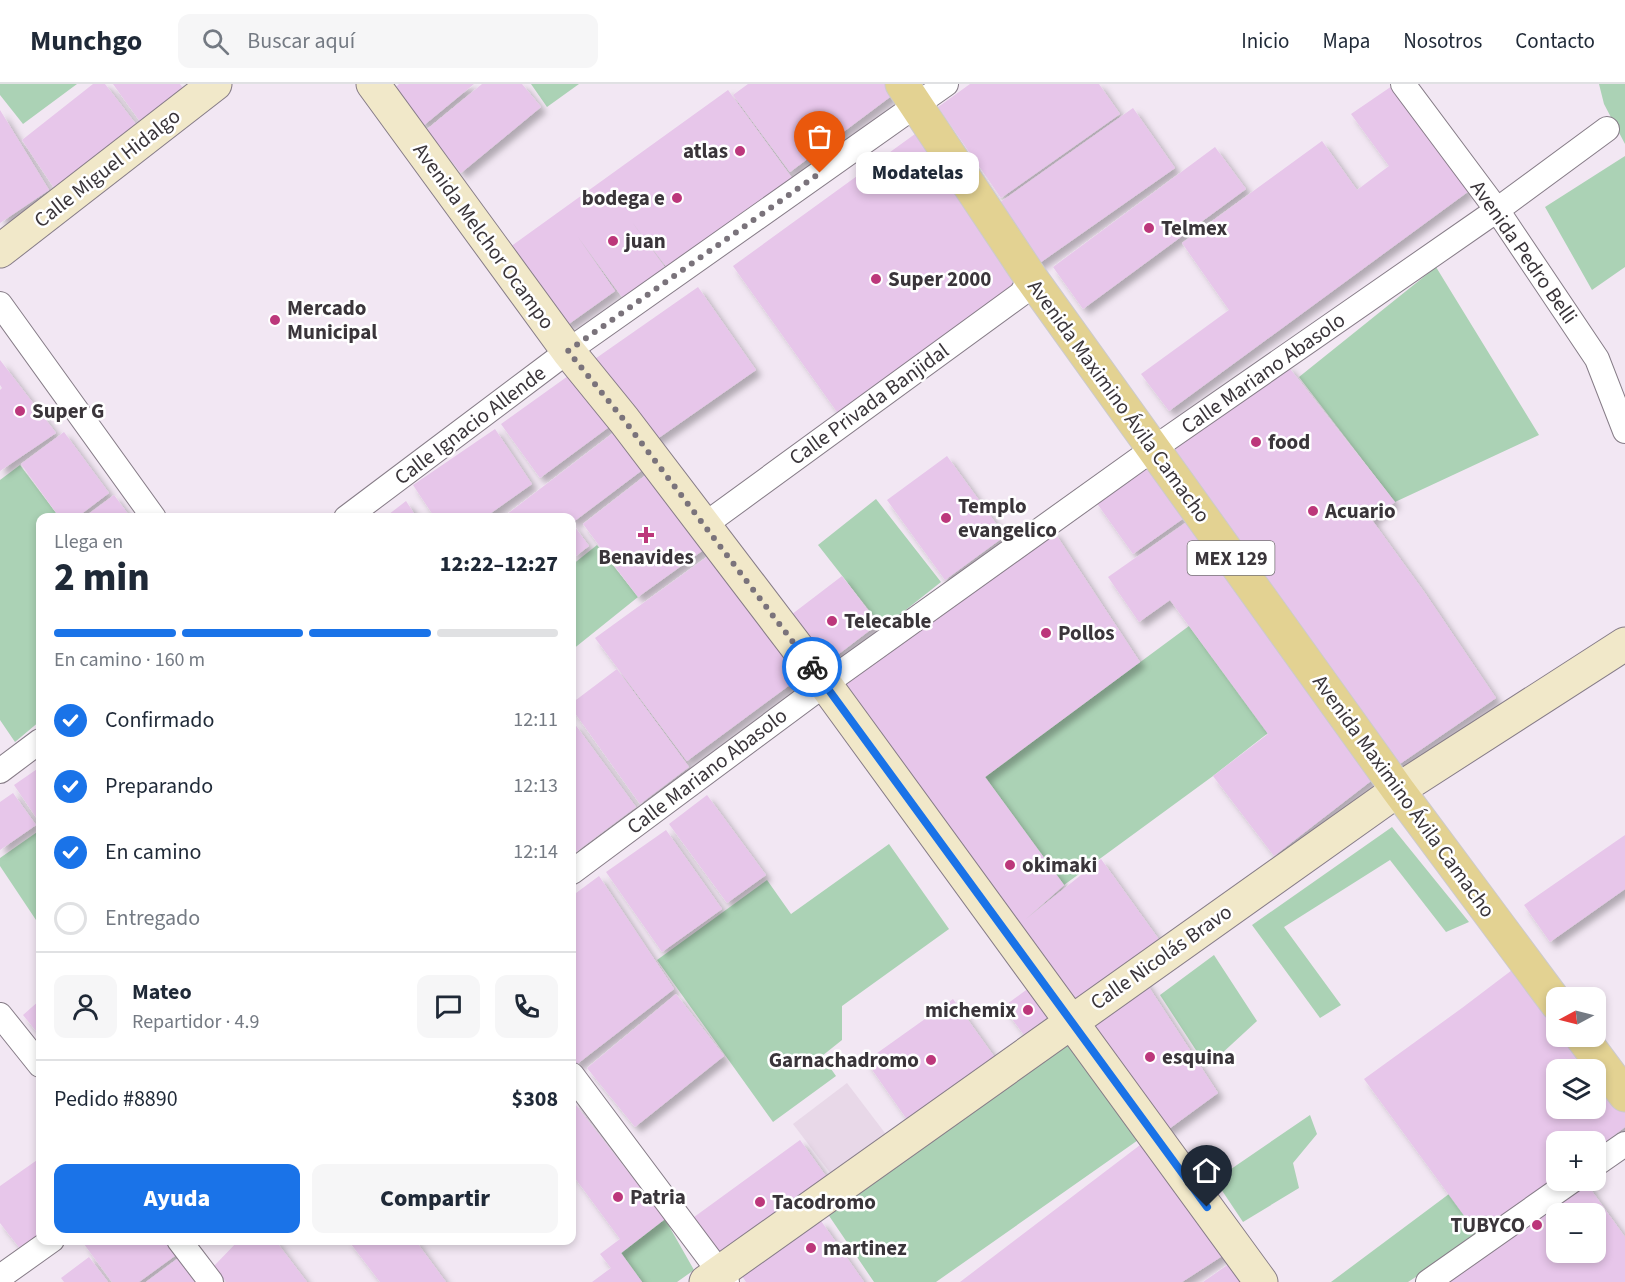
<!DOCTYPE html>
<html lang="es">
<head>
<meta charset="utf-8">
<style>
	body { margin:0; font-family:"Source Sans 3",sans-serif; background:#f6f6f7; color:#1f2937; height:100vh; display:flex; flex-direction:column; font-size:22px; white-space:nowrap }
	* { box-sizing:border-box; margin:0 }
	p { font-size:20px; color:#747a83 }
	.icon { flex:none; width:33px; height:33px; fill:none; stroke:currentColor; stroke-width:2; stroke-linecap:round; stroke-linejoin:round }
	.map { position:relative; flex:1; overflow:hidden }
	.side { position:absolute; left:36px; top:429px; width:540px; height:732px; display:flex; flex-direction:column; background:#fff; border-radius:12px; box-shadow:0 3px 9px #0003 }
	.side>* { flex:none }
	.needle { width:39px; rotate:263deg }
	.buttons { position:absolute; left:1546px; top:903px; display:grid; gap:12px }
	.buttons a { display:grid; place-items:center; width:60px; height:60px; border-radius:12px; background:#fff; box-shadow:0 3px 9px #0003; font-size:30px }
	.pin { position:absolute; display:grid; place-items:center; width:51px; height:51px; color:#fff; margin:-62px -26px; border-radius:50% 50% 50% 0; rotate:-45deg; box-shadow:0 0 6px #0007 }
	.pin .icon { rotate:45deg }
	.courier { position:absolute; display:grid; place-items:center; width:60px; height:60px; margin:-30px; border:4px solid #1a73e8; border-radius:50%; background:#fff; color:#222; box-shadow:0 2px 8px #0007 }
	.bubble { position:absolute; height:42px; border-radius:12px; background:#fff; box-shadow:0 3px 9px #0003; font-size:20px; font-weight:800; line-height:42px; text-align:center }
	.summary em { font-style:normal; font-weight:800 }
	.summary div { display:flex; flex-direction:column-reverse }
	.summary { display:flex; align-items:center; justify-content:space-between; height:102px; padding:0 18px }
	h1 { font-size:39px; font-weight:800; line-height:45px }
	.bar { display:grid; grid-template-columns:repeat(4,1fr); gap:9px 6px; align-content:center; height:72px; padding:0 18px }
	.bar i { height:8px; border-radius:4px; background:#e0e1e3 }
	.bar .active { background:#1a73e8 }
	.bar p { grid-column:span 4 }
	.line { display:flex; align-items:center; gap:15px; padding:0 18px; border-top:2px solid #e0e1e3 }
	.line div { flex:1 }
	.round { display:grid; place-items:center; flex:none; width:63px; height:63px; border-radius:12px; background:#f6f6f7 }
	ol { padding:0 18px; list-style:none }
	li { display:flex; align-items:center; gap:18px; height:66px }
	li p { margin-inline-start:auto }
	li .icon { padding:6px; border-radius:50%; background:#1a73e8; color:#fff; stroke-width:4 }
	li:last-child { color:#747a83 }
	li i { width:33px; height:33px; border:3px solid #e0e1e3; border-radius:50% }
	.primary-button { display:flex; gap:12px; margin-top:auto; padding:12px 18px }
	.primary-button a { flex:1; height:69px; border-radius:12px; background:#1a73e8; color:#fff; font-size:24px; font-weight:800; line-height:69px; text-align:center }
	.primary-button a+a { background:#f6f6f7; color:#1f2937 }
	header { display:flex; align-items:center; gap:36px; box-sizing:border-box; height:84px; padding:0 30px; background:#fff; border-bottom:2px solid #e0e1e3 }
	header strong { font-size:28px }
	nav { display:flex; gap:33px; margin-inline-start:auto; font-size:21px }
	.search { width:420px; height:54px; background:#f6f6f7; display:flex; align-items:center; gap:15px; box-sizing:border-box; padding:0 21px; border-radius:12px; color:#747a83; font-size:22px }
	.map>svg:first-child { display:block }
	.education { fill:#e8d8e8 }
	.green { fill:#abd2b5 }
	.building { fill:#e7c6ea; fill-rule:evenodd; filter:url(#shadow) }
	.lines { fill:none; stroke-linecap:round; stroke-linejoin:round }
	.street-casing { stroke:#867c87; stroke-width:26 }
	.secondary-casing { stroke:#867c87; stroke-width:35 }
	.primary-casing { stroke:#cccacc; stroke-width:35 }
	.street { stroke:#fff; stroke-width:24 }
	.secondary { stroke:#f1e8c9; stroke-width:33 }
	.primary { stroke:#e3d292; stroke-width:33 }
	.done { stroke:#7a737b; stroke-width:6; stroke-dasharray:0 10.8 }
	.route { stroke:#1a73e8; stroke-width:8 }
	.poi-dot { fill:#bc377b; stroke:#fff; stroke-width:2 }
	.labels { text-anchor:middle; stroke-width:5; stroke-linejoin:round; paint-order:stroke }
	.shield { fill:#fff; stroke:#757275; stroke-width:1.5 }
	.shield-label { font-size:20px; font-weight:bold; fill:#3a353a }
	.poi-label { font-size:21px; font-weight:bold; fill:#3a353a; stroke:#fff; text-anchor:start }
	.street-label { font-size:21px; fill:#3a353a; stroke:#fff }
</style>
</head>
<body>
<header>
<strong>Munchgo</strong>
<div class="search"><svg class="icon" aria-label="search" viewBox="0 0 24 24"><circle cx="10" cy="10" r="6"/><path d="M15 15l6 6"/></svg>Buscar aquí</div>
<nav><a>Inicio</a><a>Mapa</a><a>Nosotros</a><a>Contacto</a></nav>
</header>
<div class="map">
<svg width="1625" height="1198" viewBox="0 0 1625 1198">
	<defs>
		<filter id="shadow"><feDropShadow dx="5.5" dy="5.5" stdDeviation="3" flood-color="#0004"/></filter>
	</defs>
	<rect width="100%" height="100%" fill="#f2e7f3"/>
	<path class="education" d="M847,999L888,1053L834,1094L793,1040Z"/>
	<path class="green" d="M0,0H77L23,40L0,11Z
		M531,0H579L547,23Z
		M1599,0H1625V60L1604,20Z
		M1625,72V183L1592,206L1545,123Z
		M1436,183L1539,351L1395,418L1299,293Z
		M20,381L59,433L40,434V637L15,658L0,636V396Z
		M876,415L941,498L883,544L818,461Z
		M597,461L638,513L572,566V481Z
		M1189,542L1268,649L1213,692L1064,801L985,693Z
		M1392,743L1469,838L1446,848L1390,776L1284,843L1341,921L1320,934L1252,841Z
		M40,746V842L0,782V774Z
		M889,760L949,845L842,922V956L822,972L836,992L773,1038L657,876L767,796L791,830Z
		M1214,871L1257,937L1207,983L1160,911Z
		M1069,949L1141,1054L936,1198H874L821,1120Z
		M1310,1031L1317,1050L1293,1079L1299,1104L1243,1138L1215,1096Z
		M1449,1110L1479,1152L1408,1198H1331Z
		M665,1135L694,1186L677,1198H642L621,1169Z"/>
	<path class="building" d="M93,0H105L139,44L56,107L22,56Z
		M113,0H180L188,11L144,43Z
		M399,0H474L423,42L393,6Z
		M482,0H522L541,23L461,89L426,46Z
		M748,0H886L894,10L790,88L733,11Z
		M970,0H1099L1120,30L1001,114L938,23Z
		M1392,2L1469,107L1169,327L1141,290L1229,226L1182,159L1322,57L1357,106L1389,82L1351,30Z
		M728,6L795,98L671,189L632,138L667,186L625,217L578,153L615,207L566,242L510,163Z
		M1133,24L1175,84L1034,183L992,124Z
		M0,26L49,106L0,139Z
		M915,50L1019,208L842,335L733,182Z
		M1215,63L1246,105L1083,225L1053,183Z
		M698,203L756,286L650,360L592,277Z
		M0,276L56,349L0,387V306L2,304L0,301Z
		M1287,281L1395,418L1372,436L1425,509L1496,614L1391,686L1171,368Z
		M575,287L613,340L540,394L501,340Z
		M495,345L532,400L484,434H435L413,401Z
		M617,346L645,384L572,439L589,462L572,475V434H502Z
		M64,348L109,409L76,434H60L21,380Z
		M947,372L1005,452L945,496L887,416Z
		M1147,382L1184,434L1133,470L1096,418Z
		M651,387L709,462L638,513L583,440Z
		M114,411L131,434H83Z
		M406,417L417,434H384Z
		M1188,437L1380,690L1274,772L1213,692L1268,650L1170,516L1139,538L1108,493Z
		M1053,446L1140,578L985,693L1064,801L1026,835L1101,775L1163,861L1073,929L838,603Z
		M715,467L806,589L687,677L595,554Z
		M842,492L878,540L823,582L787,534Z
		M617,585L689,683L640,720L572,625V619Z
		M574,639L636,723L572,771V641Z
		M40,683V739L14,701Z
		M13,709L36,741L0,766V718Z
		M707,711L766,791L727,819L669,740Z
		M666,746L722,825L662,868L606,788Z
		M1625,751V805L1550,858L1524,821Z
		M599,792L674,905L572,984V812Z
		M1520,880L1557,929V952H1574L1625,1021V1043L1596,1065V1058H1557V1094L1479,1152L1364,995L1462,924ZM1557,986H1596V1024H1557Z
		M1143,894L1218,1009L1162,1050L1080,937Z
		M1033,901L1053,929L1024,951L1003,923Z
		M676,910L724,972L635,1043L587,984Z
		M953,915L996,975L908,1037L866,977Z
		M40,916V952L23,931Z
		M572,1016L665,1135L621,1169L642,1198H592L611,1184L600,1170L620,1155L572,1090Z
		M1148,1055L1230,1167L1182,1198H960Z
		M800,1056L831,1099L720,1179L690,1136Z
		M40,1074V1156L25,1171L0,1139V1102Z
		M1584,1096L1625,1153V1198H1440ZM1557,1130H1596V1168H1557Z
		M821,1137L864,1198H746L742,1192Z
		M88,1156H176L183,1166L139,1198H112L84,1160Z
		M239,1156H275L307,1198H226L214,1182Z
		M348,1156H415L446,1198H380Z
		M185,1169L205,1198H146Z
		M89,1173L108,1198H64L61,1194Z
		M1236,1175L1252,1198H1203Z"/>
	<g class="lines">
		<g class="street-casing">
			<path id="street" d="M1403,0L1497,126L1597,275L1625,347
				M0,220L154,434
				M346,434L568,267L946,0
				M703,442L1021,210L1031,194
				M0,687L40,657
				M572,788L825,600L1153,365L1497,126L1607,45
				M0,931L40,981
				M572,991L727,1198
				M1596,1080L1625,1060
				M179,1156L211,1198
				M0,1193L52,1156
				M1428,1198L1573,1096"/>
		</g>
		<g class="secondary-casing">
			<path id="secondary" d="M373,0L568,267L624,336L825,600L1261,1198
				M0,167L215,0
				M706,1198L1398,706L1625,560"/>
		</g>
		<g class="primary-casing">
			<path id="primary" d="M902,0L1031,194L1398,706L1557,920
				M1581,952L1625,1011"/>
		</g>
		<use href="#street" class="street"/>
		<use href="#secondary" class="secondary"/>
		<use href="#primary" class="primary"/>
	</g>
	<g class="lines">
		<path class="done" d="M812,583L624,336L568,267L820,89"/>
		<path class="route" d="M812,583L1207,1123"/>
	</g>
	<g class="poi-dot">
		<circle cx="740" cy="67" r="6"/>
		<circle cx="677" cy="114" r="6"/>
		<circle cx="1149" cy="144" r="6"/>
		<circle cx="613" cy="157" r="6"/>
		<circle cx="876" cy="195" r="6"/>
		<circle cx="275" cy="236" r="6"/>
		<circle cx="20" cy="327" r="6"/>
		<circle cx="1256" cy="358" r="6"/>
		<circle cx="1313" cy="427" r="6"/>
		<circle cx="946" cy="434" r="6"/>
		<path d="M643 442h6v6h6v6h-6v6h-6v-6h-6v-6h6z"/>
		<circle cx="832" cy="537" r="6"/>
		<circle cx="1046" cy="549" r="6"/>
		<circle cx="1010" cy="781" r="6"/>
		<circle cx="1028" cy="926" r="6"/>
		<circle cx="1150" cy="973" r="6"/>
		<circle cx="931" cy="976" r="6"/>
		<circle cx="618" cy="1113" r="6"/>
		<circle cx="760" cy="1118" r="6"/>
		<circle cx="1537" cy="1141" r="6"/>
		<circle cx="811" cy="1164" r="6"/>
	</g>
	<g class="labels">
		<rect class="shield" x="1187.5" y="457" width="87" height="34" rx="4.5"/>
		<g class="shield-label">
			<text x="1231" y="481">MEX 129</text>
		</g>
		<g class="poi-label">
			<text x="728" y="74" text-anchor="end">atlas</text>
			<text x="665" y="121" text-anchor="end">bodega e</text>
			<text x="1161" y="151">Telmex</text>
			<text x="625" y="164">juan</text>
			<text x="888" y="202">Super 2000</text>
			<text x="287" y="231">Mercado<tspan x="287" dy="24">Municipal</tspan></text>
			<text x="32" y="334">Super G</text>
			<text x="1268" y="365">food</text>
			<text x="958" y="429">Templo<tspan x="958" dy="24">evangelico</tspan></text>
			<text x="1325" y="434">Acuario</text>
			<text x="646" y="480" text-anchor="middle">Benavides</text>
			<text x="844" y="544">Telecable</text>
			<text x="1058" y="556">Pollos</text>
			<text x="1022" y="788">okimaki</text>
			<text x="1016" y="933" text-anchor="end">michemix</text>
			<text x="1162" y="980">esquina</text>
			<text x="919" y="983" text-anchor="end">Garnachadromo</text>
			<text x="630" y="1120">Patria</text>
			<text x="772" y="1125">Tacodromo</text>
			<text x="1525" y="1148" text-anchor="end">TUBYCO</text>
			<text x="823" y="1171">martinez</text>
		</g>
		<g class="street-label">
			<text transform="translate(107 84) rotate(-38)" y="7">Calle Miguel Hidalgo</text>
			<text transform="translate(484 152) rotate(54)" y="7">Avenida Melchor Ocampo</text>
			<text transform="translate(1524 168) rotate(55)" y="7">Avenida Pedro Belli</text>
			<text transform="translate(1263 289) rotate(-35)" y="7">Calle Mariano Abasolo</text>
			<text transform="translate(1119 317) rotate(54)" y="7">Avenida Maximino Ávila Camacho</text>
			<text transform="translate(869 320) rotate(-36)" y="7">Calle Privada Banjidal</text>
			<text transform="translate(470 341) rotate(-37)" y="7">Calle Ignacio Allende</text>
			<text transform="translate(707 687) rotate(-37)" y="7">Calle Mariano Abasolo</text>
			<text transform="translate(1404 712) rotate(54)" y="7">Avenida Maximino Ávila Camacho</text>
			<text transform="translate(1161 873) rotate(-35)" y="7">Calle Nicolás Bravo</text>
		</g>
	</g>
</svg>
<div class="buttons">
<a><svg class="needle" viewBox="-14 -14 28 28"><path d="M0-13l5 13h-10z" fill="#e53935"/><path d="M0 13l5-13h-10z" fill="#747a83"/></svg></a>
<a><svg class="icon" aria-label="layers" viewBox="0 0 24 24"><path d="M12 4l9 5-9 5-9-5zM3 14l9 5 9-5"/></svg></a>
<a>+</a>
<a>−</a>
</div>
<div class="pin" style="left:820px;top:89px;background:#ea580c"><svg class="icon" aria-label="bag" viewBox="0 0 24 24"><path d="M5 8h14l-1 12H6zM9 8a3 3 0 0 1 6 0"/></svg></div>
<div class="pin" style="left:1207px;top:1123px;background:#1f2937"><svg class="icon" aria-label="home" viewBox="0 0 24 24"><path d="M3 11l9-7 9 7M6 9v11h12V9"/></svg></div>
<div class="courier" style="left:812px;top:583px"><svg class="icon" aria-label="bike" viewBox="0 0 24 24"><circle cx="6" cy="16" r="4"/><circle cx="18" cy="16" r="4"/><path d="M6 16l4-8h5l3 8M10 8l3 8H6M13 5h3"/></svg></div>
<div class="bubble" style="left:856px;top:68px;width:123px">Modatelas</div>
<section class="side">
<div class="summary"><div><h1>2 min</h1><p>Llega en</p></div><em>12:22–12:27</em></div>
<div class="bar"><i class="active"></i><i class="active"></i><i class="active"></i><i></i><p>En camino · 160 m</p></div>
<ol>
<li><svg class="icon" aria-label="check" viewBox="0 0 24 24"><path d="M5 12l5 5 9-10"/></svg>Confirmado<p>12:11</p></li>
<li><svg class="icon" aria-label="check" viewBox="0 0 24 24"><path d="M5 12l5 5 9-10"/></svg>Preparando<p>12:13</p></li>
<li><svg class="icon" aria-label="check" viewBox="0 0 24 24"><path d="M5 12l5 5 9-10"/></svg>En camino<p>12:14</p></li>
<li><i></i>Entregado</li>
</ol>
<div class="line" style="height:108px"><a class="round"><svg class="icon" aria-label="person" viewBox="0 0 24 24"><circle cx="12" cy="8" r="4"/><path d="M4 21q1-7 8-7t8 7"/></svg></a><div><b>Mateo</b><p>Repartidor · 4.9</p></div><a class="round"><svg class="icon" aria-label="chat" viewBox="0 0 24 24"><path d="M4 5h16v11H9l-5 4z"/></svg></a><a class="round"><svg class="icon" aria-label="phone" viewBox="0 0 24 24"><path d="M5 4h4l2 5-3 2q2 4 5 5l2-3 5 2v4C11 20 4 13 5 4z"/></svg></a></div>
<div class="line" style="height:78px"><div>Pedido #8890</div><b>$308</b></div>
<div class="primary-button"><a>Ayuda</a><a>Compartir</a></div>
</section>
</div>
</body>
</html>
